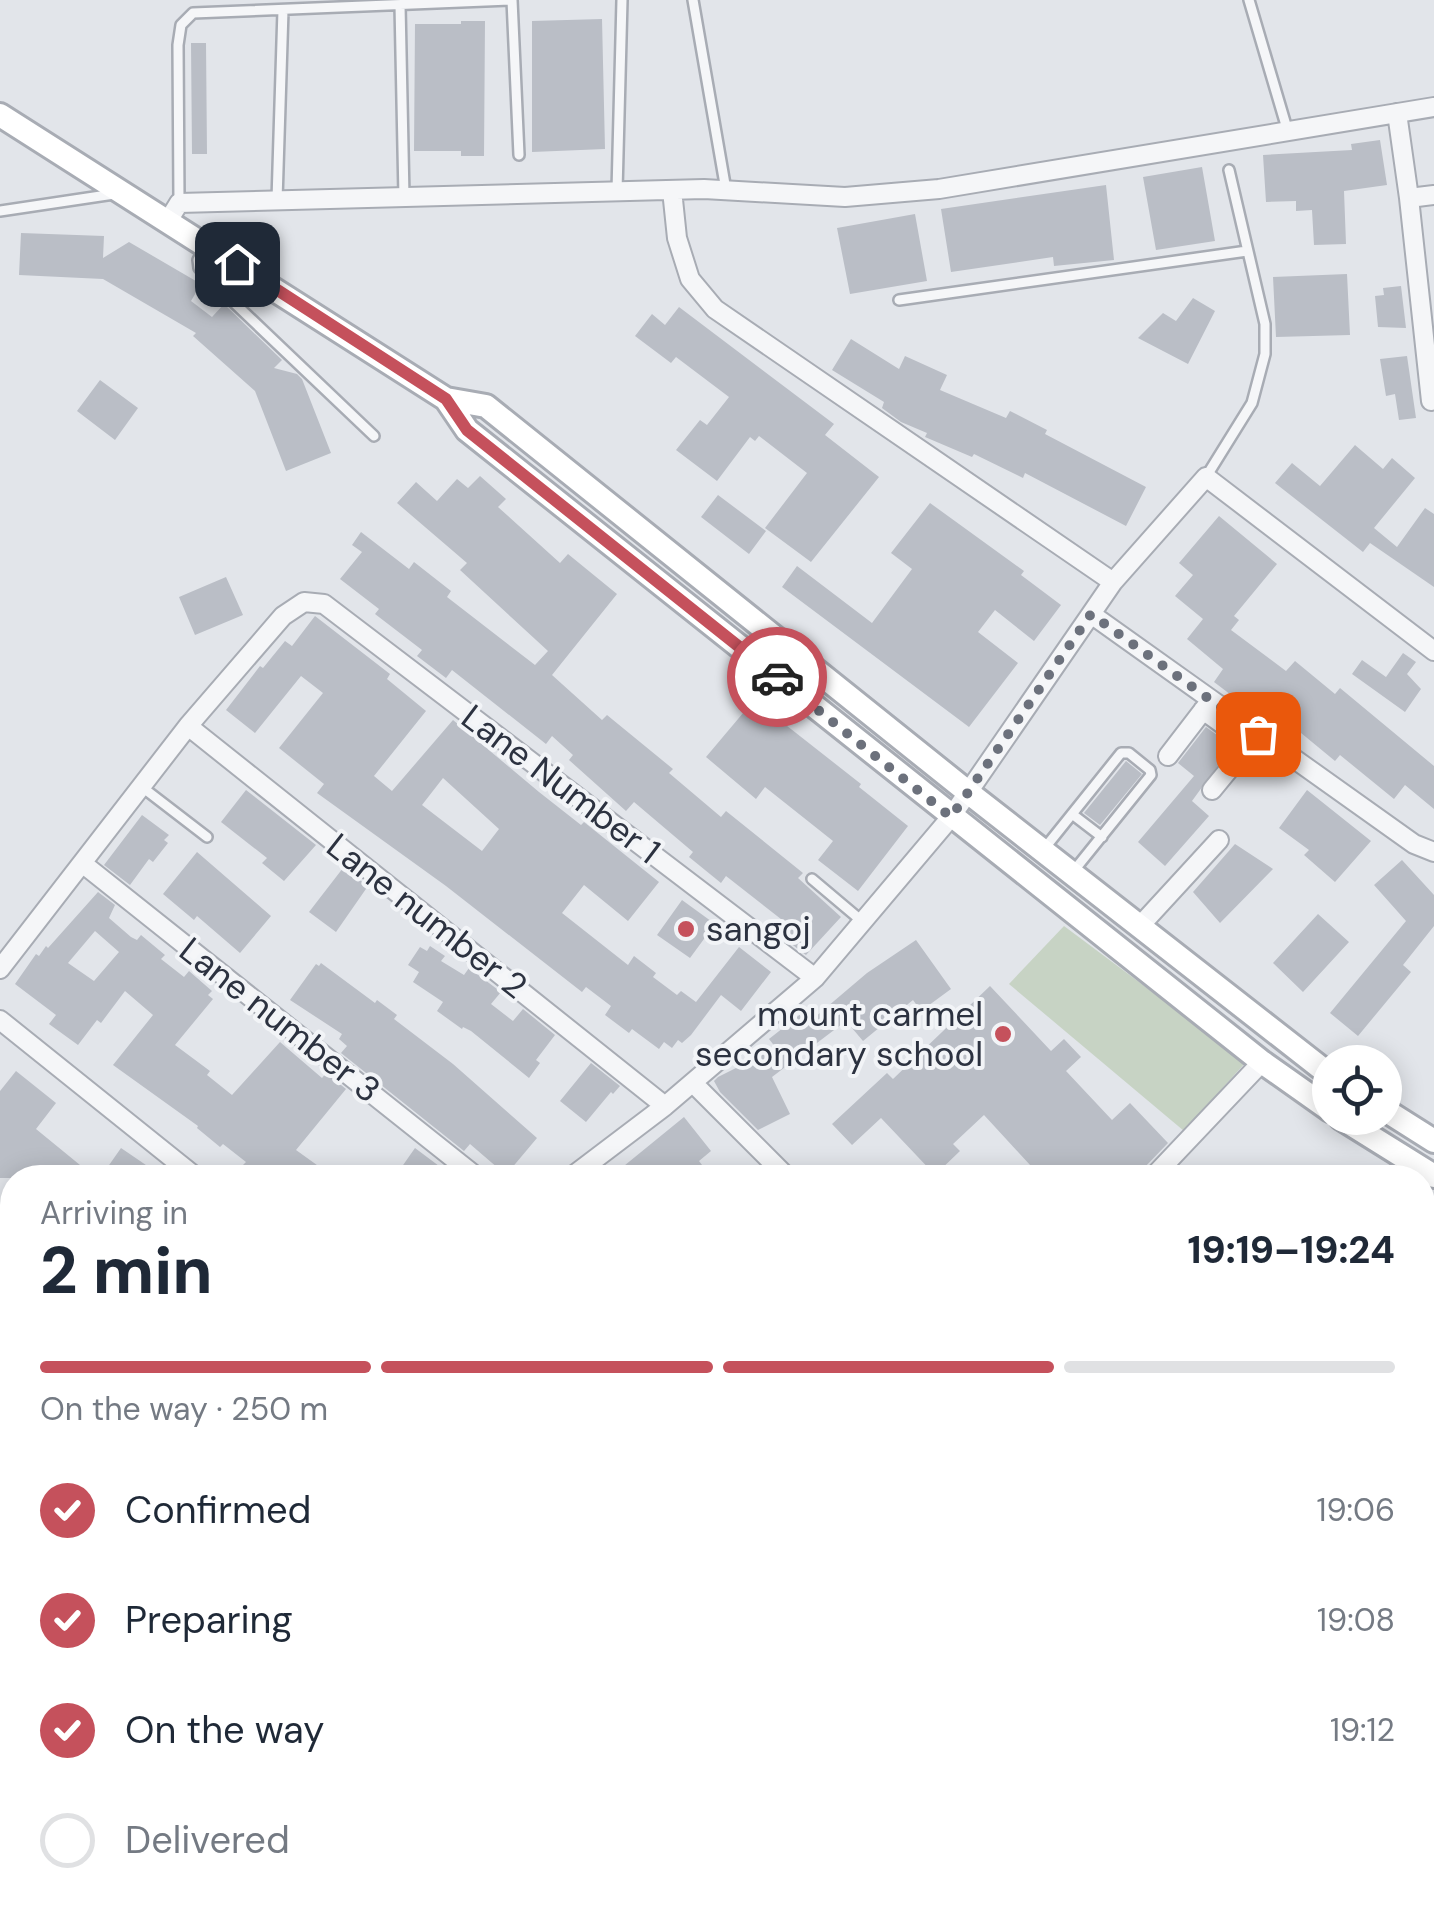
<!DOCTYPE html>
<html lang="en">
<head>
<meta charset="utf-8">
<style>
	body { margin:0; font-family:"DM Sans",sans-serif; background:#f2f2f3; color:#1f2937; height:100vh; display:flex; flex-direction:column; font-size:38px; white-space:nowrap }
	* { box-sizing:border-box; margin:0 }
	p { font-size:32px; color:#747a83 }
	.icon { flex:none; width:55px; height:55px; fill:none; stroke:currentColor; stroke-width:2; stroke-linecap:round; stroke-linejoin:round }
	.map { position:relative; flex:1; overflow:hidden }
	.sheet { position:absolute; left:0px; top:1165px; width:1435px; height:750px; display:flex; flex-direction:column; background:#fff; border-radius:40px 40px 0 0; box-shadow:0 5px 25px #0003 }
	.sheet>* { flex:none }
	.fabs { position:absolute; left:1312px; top:1045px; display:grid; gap:20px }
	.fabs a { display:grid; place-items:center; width:90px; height:90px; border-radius:50%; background:#fff; box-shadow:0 5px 25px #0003; font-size:50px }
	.pin { position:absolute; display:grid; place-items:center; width:85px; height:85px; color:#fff; margin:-42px; border-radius:20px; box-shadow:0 5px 15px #0006 }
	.courier { position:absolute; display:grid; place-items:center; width:100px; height:100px; margin:-50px; border:8px solid #c5515c; border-radius:50%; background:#fff; color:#222; box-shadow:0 2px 12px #0007 }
	.summary em { font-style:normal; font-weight:800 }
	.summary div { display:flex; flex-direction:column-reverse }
	.summary { display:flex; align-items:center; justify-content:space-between; height:170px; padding:0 40px }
	h1 { font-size:65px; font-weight:800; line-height:75px }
	.bar { display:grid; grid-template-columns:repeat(4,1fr); gap:15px 10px; align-content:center; height:120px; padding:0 40px }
	.bar i { height:12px; border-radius:8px; background:#e0e1e3 }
	.bar .on { background:#c5515c }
	.bar p { grid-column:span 4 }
	ol { padding:0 40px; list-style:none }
	li { display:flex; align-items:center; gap:30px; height:110px }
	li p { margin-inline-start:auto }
	li .icon { padding:10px; border-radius:50%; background:#c5515c; color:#fff; stroke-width:4 }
	li:last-child { color:#747a83 }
	li i { width:55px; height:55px; border:5px solid #e0e1e3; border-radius:50% }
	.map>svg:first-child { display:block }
	.green { fill:#c7d3c4 }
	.building { fill:#babec6; fill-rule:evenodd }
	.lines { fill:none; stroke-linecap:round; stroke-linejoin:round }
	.lane-casing { stroke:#a8acb4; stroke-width:14 }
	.street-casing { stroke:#a8acb4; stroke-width:22 }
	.secondary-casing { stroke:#a8acb4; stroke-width:28 }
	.lane { stroke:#f5f6f8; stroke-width:9 }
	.street { stroke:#f5f6f8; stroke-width:18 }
	.secondary { stroke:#fff; stroke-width:22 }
	.done { stroke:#6c717c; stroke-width:10; stroke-dasharray:0 18 }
	.route { stroke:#c5515c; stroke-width:12 }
	.poi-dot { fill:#c5515c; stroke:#f2f4f7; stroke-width:4 }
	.labels { text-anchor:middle; stroke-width:8; stroke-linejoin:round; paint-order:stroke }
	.street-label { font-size:35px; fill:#2c3240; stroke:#f2f4f7 }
	.poi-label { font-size:35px; fill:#2c3240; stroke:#f2f4f7; text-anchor:start }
</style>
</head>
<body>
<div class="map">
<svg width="1434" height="1915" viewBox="0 0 1434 1915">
	<rect width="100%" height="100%" fill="#e2e5ea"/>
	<path class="green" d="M1064,926L1246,1062L1184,1131L1009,984Z"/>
	<path class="building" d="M602,19L605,149L532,152V21Z
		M461,21H485L484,156H461V151H414L415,24H461Z
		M191,43H206L207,154H192Z
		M1380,140L1387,185L1344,191L1346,244L1314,245L1312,210L1296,211V201L1266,202L1263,155L1352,150L1351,144Z
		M1202,167L1215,241L1156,250L1143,177Z
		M1106,185L1114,260L1054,266L1053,257L951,272L941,209Z
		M915,214L927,281L850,294L837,228Z
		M21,233L104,236L103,258L129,242L201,284L191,301L212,317L224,304L282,360L274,368L297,374L302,379L331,453L286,471L255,391L193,336L196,333L103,279L19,275Z
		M1347,274L1350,335L1276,337L1273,277Z
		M1401,286L1406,328L1378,327L1375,296L1384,295L1383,288Z
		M1193,298L1215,311L1188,364L1138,338L1163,313L1176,321Z
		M679,307L834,424L825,435L879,477L811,562L765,528L807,473L759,436L755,441L750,437L717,481L676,450L700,420L707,425L729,397L676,357L671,363L635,336L652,314L665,325Z
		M851,339L899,369L905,356L947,375L940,390L1006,418L1010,411L1047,430L1045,434L1146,487L1126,526L1025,473L1023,478L974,454L972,457L925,437L927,433L901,422L882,408L884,402L832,370Z
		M1407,356L1416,418L1399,420L1395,394L1386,396L1380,359Z
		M100,380L138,408L115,440L77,411Z
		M1355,445L1383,469L1392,458L1415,478L1374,528L1397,547L1425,508L1434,514V587L1370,543L1363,552L1275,483L1292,463L1320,486Z
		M480,476L506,499L498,507L560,563L568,554L617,594L552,675L602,720L607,715L673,769L669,773L721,817L726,811L803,873L798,878L841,917L806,955L777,933L786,923L726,876L721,883L689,857L693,852L634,802L626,811L569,760L573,755L552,736L546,744L452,670L446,678L417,656L422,650L375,614L379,609L340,579L362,552L352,545L361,532L409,569L414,562L451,591L447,597L535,665L548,651L460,570L467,563L397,503L416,482L437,501L457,479L468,488Z
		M718,495L766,531L749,554L701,517Z
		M930,503L1024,571L1021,575L1061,605L1034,641L995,610L978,632L1018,663L969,727L782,587L797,566L872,623L912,569L891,553Z
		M1219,516L1277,564L1234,616L1239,620L1231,630L1286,671L1295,661L1335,694L1340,688L1434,766V809L1405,785L1394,799L1340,755L1335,761L1295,728L1291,732L1248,697L1243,704L1214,682L1223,669L1187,639L1203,619L1175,596L1193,575L1179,563Z
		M226,577L243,615L195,635L179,597Z
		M315,616L390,674L387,679L426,711L374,776L392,791L453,720L539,792L581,825L584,822L659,882L628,921L584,885L562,913L628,965L634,956L656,973L653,977L677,995L681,991L696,1002L739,947L771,972L741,1011L721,995L691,1035L682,1043L678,1040L672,1048L664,1042L659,1049L632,1029L629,1033L605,1015L611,1006L586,987L582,992L446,886L317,793L324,784L279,748L323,693L301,676L255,733L226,710L260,666L263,668L285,641L292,646ZM443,778L499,829L482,851L422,805Z
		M1403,653L1416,662L1407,674L1421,689L1405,712L1352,674L1362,660L1386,677Z
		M754,700L861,784L859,787L908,826L858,891L818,860L833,841L765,787L756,799L706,757Z
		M1206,727L1232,746L1192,801L1209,816L1165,866L1138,842L1194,776L1178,763Z
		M1126,761L1142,774L1100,825L1084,813Z
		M246,790L316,845L284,881L262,863L267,858L221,822Z
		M1307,790L1371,841L1335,882L1304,855L1309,850L1279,828Z
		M142,815L169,835L164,840L168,843L153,862L149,859L130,885L104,865Z
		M1235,844L1273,869L1220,923L1193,892Z
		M197,852L271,916L240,953L197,916L194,920L163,894Z
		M1402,860L1434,895V926L1403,965L1411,972L1358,1036L1330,1013L1406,921L1374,885Z
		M343,868L368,886L336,932L309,912Z
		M98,892L115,905L109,918L131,937L137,940L141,935L165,955L161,959L184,977L189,971L212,991L208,995L213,999L175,1045L210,1071L207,1075L232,1095L280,1042L322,1078L326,1073L346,1089L296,1150L335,1178H257L242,1166L246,1162L223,1144L220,1147L197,1128L198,1126L113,1065L153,1015L125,991L101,1023L97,1020L78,1045L49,1024L56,1015L15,984L36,954L39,956L46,946L48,948ZM95,931L119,952L94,981L68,963Z
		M682,900L715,924L690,958L657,935Z
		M1318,914L1349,942L1303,992L1273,963Z
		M916,940L951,989L921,1011L913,1000L863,1041L846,1021L772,1077L790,1114L758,1130L720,1092L714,1081L718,1077L776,1048L769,1039L807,1009L814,1018L867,973Z
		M430,946L445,956L441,961L464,975L469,968L501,992L491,1004L513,1021L523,1009L555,1035L536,1060L540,1063L529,1078L471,1031L463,1027L462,1029L437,1011L443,1002L413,982L419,972L408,965L420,947L427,951Z
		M321,963L375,1003L377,1000L397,1015L394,1019L453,1064L537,1138L506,1175L470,1144L464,1151L341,1053L347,1046L339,1039L342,1034L290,1000L316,964L319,966Z
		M990,986L1051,1051L1064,1039L1081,1057L1066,1071L1112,1120L1130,1103L1168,1143L1143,1169L1140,1178H1042L984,1115L953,1144L960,1151L935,1175L881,1118L852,1145L832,1124L887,1073L893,1079Z
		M591,1063L620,1086L613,1094L611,1092L586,1122L560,1101Z
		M16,1071L56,1103L36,1129L80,1165L70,1178H0V1091Z
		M684,1117L711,1151L699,1161L702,1165L686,1178H625L619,1170Z
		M121,1148L165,1178H100Z
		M415,1148L455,1178H394Z"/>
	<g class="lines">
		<g class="lane-casing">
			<path id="lane" d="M512,0L519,155
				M693,0L726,190
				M1249,0L1288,132
				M400,5L404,197
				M617,191L622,0
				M277,200L283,10
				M179,202L178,45L181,25L193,13L511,0
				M0,211L114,194
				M205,247L198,260L199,268L206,276L374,436
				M899,300L1247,251
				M1206,477L1252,403L1265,354V324L1229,170
				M142,787L207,837
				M1072,814L1102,837
				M1044,849L1121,753H1129L1150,770L1151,775L1072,873
				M812,879L863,922"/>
		</g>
		<g class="street-casing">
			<path id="street" d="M1397,113L1409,198
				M672,190L677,238L690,279L715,309L1113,582L1091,614L1414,844L1434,852
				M168,221L179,203L704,189L845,197L939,189L1434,107
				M1431,401L1409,198L1434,195
				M1113,582L1206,477L1434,651
				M1203,710L1250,744
				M188,726L665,1106
				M1168,756L1211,700
				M1212,790L1258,734
				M82,863L478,1178
				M1139,927L1219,840
				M0,969L188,726L283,616L304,602L324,604L815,978
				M0,1020L197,1178
				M693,1083L788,1178
				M570,1178L665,1106L815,978L951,817L1091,614
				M1152,1178L1262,1062
				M0,1433L12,1422"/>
		</g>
		<g class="secondary-casing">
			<path id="secondary" d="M0,115L446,399L486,406L969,793L1330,1075
				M446,399L467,430L1262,1062L1330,1110
				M1385,1110L1434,1141
				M1341,1118L1434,1176"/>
		</g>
		<use href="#lane" class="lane"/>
		<use href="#street" class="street"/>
		<use href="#secondary" class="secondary"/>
	</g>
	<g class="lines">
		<path class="done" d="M777,677L951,817L1091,614L1258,734"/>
		<path class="route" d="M237,264L446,399L467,430L777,677"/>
	</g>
	<g class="poi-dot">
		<circle cx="686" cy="929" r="10"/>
		<circle cx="1003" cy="1034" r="10"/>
	</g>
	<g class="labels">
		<g class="street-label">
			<text transform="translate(561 784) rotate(37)" y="12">Lane Number 1</text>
			<text transform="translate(427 916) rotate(38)" y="12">Lane number 2</text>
			<text transform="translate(280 1020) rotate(38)" y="12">Lane number 3</text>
		</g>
		<g class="poi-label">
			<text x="706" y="941">sangoj</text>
			<text x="983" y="1026" text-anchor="end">mount carmel<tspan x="983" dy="40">secondary school</tspan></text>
		</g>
	</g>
</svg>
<div class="fabs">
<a><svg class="icon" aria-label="locate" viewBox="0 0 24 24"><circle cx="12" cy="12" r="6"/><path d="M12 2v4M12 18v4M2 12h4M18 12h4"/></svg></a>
</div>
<div class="pin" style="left:1258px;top:734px;background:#ea580c"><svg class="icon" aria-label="bag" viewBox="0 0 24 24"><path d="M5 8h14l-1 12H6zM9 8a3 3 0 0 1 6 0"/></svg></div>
<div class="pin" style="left:237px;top:264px;background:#1f2937"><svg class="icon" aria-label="home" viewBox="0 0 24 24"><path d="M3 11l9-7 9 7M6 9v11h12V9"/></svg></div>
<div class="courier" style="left:777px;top:677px"><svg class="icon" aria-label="car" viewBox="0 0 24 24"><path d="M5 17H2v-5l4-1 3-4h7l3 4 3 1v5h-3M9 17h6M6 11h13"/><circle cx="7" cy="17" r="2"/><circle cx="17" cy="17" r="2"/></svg></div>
<section class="sheet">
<div class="summary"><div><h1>2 min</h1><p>Arriving in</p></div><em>19:19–19:24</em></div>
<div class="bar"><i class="on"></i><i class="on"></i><i class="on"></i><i></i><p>On the way · 250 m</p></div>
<ol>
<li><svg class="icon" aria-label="check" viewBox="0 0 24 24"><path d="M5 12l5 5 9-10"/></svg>Confirmed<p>19:06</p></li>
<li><svg class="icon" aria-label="check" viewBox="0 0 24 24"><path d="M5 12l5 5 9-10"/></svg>Preparing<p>19:08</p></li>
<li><svg class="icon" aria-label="check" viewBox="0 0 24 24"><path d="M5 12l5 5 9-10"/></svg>On the way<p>19:12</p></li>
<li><i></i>Delivered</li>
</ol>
</section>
</div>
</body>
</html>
